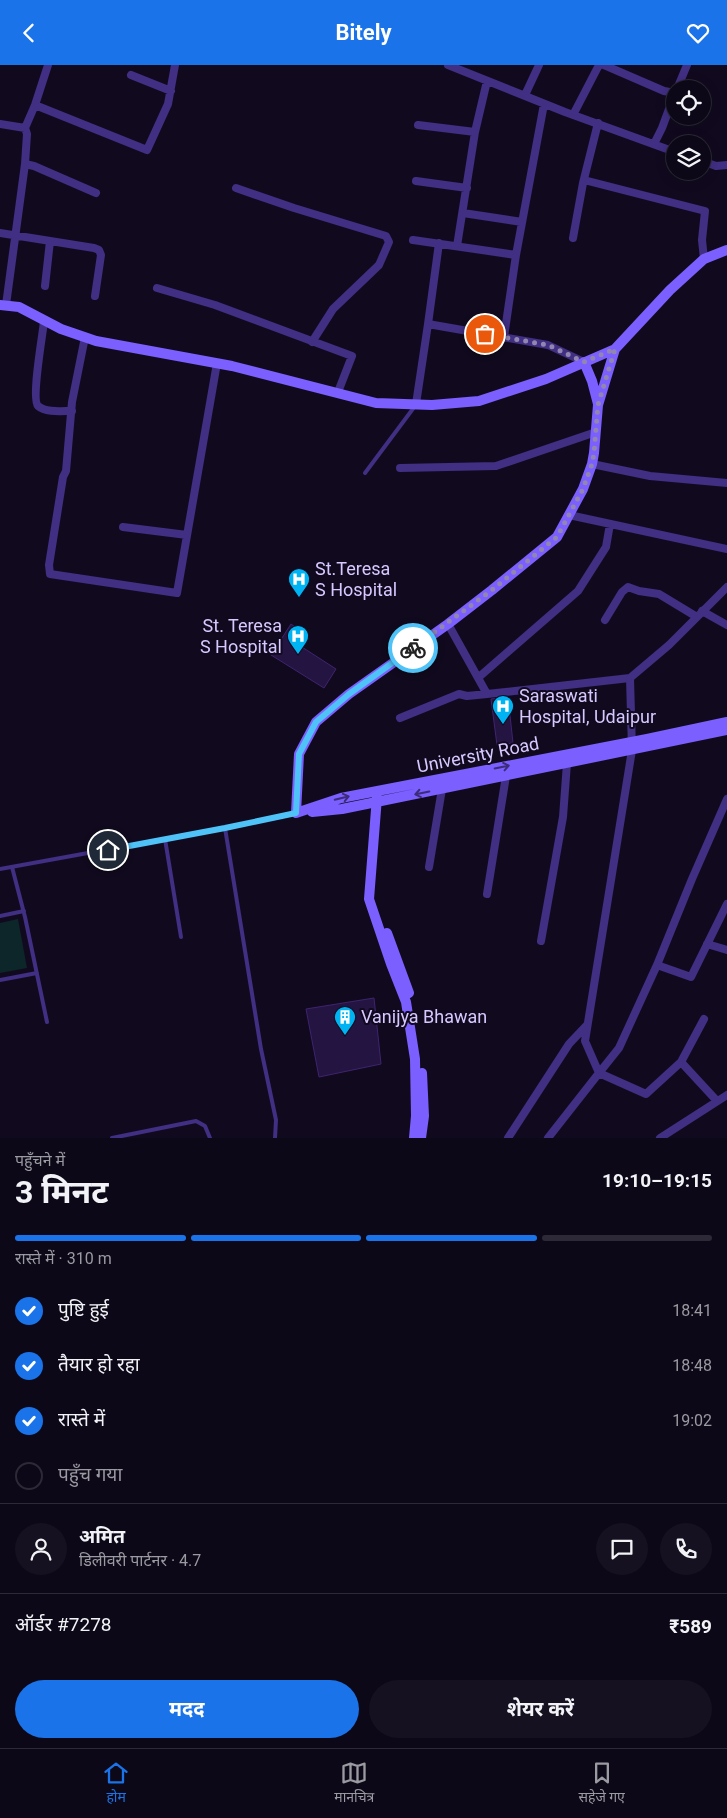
<!DOCTYPE html>
<html lang="hi">
<head>
<meta charset="utf-8">
<style>
	body { margin:0; font-family:Roboto,"Noto Sans Devanagari",sans-serif; background:#161120; color:#f1f3f6; height:100vh; display:flex; flex-direction:column; font-size:19px; white-space:nowrap }
	* { box-sizing:border-box; margin:0 }
	p { font-size:16px; color:#9a9aa1 }
	.icon { flex:none; width:28px; height:28px; fill:none; stroke:currentColor; stroke-width:2; stroke-linecap:round; stroke-linejoin:round }
	.map { position:relative; height:1073px; overflow:hidden }
	.drawer { display:flex; flex-direction:column; background:#0d0817; flex:1 }
	.drawer>* { flex:none }
	.tools { position:absolute; left:666px; top:15px; display:grid; gap:10px }
	.tools a { display:grid; place-items:center; width:45px; height:45px; border-radius:50%; background:#0d0817; box-shadow:0 2px 12px #0003,0 0 0 1px #2d2936; font-size:25px }
	.pin { position:absolute; display:grid; place-items:center; width:42px; height:42px; color:#fff; margin:-21px; border:2px solid #fff; border-radius:50%; box-shadow:0 1px 5px #0007 }
	.courier { position:absolute; display:grid; place-items:center; width:50px; height:50px; margin:-25px; border:4px solid #4fc3f7; border-radius:50%; background:#fff; color:#222; box-shadow:0 1px 6px #0007 }
	.overview em { font-style:normal; font-weight:700 }
	.overview div { display:flex; flex-direction:column-reverse }
	.overview { display:flex; align-items:center; justify-content:space-between; height:85px; padding:0 15px }
	h1 { font-size:32px; font-weight:700; line-height:38px }
	.bar { display:grid; grid-template-columns:repeat(4,1fr); gap:8px 5px; align-content:center; height:60px; padding:0 15px }
	.bar i { height:6px; border-radius:4px; background:#2d2936 }
	.bar .on { background:#1a73e8 }
	.bar p { grid-column:span 4 }
	.line { display:flex; align-items:center; gap:12px; padding:0 15px; border-top:1px solid #2d2936 }
	.line div { flex:1 }
	.round { display:grid; place-items:center; flex:none; width:52px; height:52px; border-radius:26px; background:#161120 }
	ol { padding:0 15px; list-style:none }
	li { display:flex; align-items:center; gap:15px; height:55px }
	li p { margin-inline-start:auto }
	li .icon { padding:5px; border-radius:50%; background:#1a73e8; color:#fff; stroke-width:4 }
	li:last-child { color:#9a9aa1 }
	li i { width:28px; height:28px; border:2px solid #2d2936; border-radius:50% }
	.cta { display:flex; gap:10px; margin-top:auto; padding:10px 15px }
	.cta a { flex:1; height:58px; border-radius:30px; background:#1a73e8; color:#fff; font-size:20px; font-weight:700; line-height:58px; text-align:center }
	.cta a+a { background:#161120; color:#f1f3f6 }
	header { display:flex; justify-content:space-between; align-items:center; height:65px; padding:0 15px; background:#1a73e8; color:#fff; font-size:22px; font-weight:700 }
	.menu { display:flex; justify-content:space-around; align-items:center; height:70px; border-top:1px solid #2d2936; background:#0d0817; font-size:14px; color:#9a9aa1 }
	.menu a { display:grid; justify-items:center; gap:2px }
	.menu .on { color:#1a73e8 }
	.map>svg:first-child { display:block }
	.green { fill:#0c2629 }
	.building { fill:#241442; stroke:#3f2370 }
	.lines { fill:none; stroke-linecap:round; stroke-linejoin:round }
	.lane { stroke:#402f83; stroke-width:4 }
	.street { stroke:#402f83; stroke-width:8 }
	.secondary { stroke:#7c5fff; stroke-width:10 }
	.oneway { stroke:#3c2c79 }
	.done { stroke:#9286b1; stroke-width:5; stroke-dasharray:0 9 }
	.route { stroke:#4fc3f7; stroke-width:6 }
	.labels { text-anchor:middle; stroke-width:4; stroke-linejoin:round; paint-order:stroke }
	.poi-label { font-size:18px; fill:#d7c8ff; stroke:#110a1f; text-anchor:start }
	.street-label { font-size:18px; fill:#d7c8ff; stroke:#110a1f }
</style>
</head>
<body>
<header><svg class="icon" aria-label="back" viewBox="0 0 24 24"><path d="M15 5l-7 7 7 7"/></svg>Bitely<svg class="icon" aria-label="heart" viewBox="0 0 24 24"><path d="M12 20l-8-8c-3-5 5-10 8-4 3-6 11-1 8 4z"/></svg></header>
<div class="map">
<svg width="727" height="1073" viewBox="0 0 727 1073">
	<rect width="100%" height="100%" fill="#110a1f"/>
	<path class="green" d="M18,854L27,903L0,908V858Z"/>
	<path class="building" d="M291,559L298,564L291,575L336,604L324,623L271,590Z
		M508,632L513,678L497,680L491,634Z
		M374,933L381,999L319,1012L306,944Z"/>
	<g class="lines">
		<path class="lane" d="M365,408L415,341
			M225,763L261,984L276,1055L275,1073
			M165,774L181,872
			M12,802L25,852L47,957
			M0,804L225,763L296,748
			M0,851L24,846
			M0,915L37,908
			M112,1073L196,1056L205,1061L210,1073"/>
		<path class="street" d="M448,0L565,47L675,87
			M604,0L664,26L675,28
			M131,10L171,26
			M677,24L687,0
			M525,30L539,0
			M35,40L147,85L168,39L175,0
			M573,50L599,0
			M0,59L25,63
			M418,60L475,67
			M654,79L662,63L675,28
			M702,96L716,101L727,100
			M25,99L34,101L96,128
			M584,115L705,146L702,175L704,194
			M416,116L467,123
			M236,123L294,143L386,171L389,177L379,200L333,244L312,277
			M463,148L522,157
			M0,168L94,183L99,185L101,190L95,231
			M573,173L583,118L598,58
			M413,175L516,190
			M457,181L475,67L487,16
			M45,221L50,176
			M157,223L215,240L352,291L338,327
			M6,240L25,99L27,69L25,63L35,40L48,0
			M44,256C43,268 31,334 38,341C46,348 62,346 72,346
			M428,259L439,178
			M85,272L72,337L66,406L63,412L49,500L50,509L177,528L217,298
			M504,272L516,190L544,39
			M416,339L428,259L548,280L584,297
			M592,399L650,411L727,418
			M400,403L496,401L596,367
			M569,450L727,484
			M123,462L187,470
			M702,546L727,560
			M605,555L622,527L628,522L639,526L659,529L697,552
			M448,559L487,629L630,613L632,685L585,976L599,1008L548,1073
			M479,612L578,526L606,482L610,459
			M630,613L669,580L727,522
			M400,653L459,629L467,631L487,629
			M727,734L692,814L657,900L691,912L727,839
			M429,802L442,724
			M487,829L506,711
			M541,876L563,752L567,698
			M707,879L727,885
			M657,900L619,983L599,1008L646,1029L681,997L717,1036
			M681,997L704,954
			M508,1073L569,979L587,960
			M660,1073L727,1030"/>
		<path class="secondary" d="M0,240L19,242L61,264L96,276L232,301L376,338L432,340L479,336L546,314L615,284L670,225L704,194L727,185
			M584,297L592,316L598,339
			M377,732L369,834L391,899L406,937L415,994L416,1051L414,1073
			M312,747L342,744L727,665
			M296,748L299,689L316,657L349,629L448,559L492,525L557,472L583,424L592,399L594,388L598,340L615,284
			M296,748L341,733L647,674L727,657
			M387,868L409,928
			M421,1073L424,1051L422,1008"/>
	</g>
	<defs><path id="oneway-shaft" d="M-6 0H5M1.5-3L5.5 0L1.5 3" fill="none" stroke-width="1.6" stroke-linecap="round" stroke-linejoin="round" transform="scale(1.25)"/></defs>
	<g class="oneway">
		<use href="#oneway-shaft" transform="translate(502 702) rotate(-11)"/>
		<use href="#oneway-shaft" transform="translate(422 728) rotate(168)"/>
		<use href="#oneway-shaft" transform="translate(342 733) rotate(-14)"/>
	</g>
	<g class="lines">
		<path class="done" d="M413,583L492,525L557,472L583,424L592,399L594,388L598,340L615,284L584,297L548,280L485,269"/>
		<path class="route" d="M108,785L225,763L296,748L299,689L316,657L349,629L413,583"/>
	</g>
	<defs>
		<g id="hospital-pin" transform="scale(1.125)"><path d="M0 17L-7.5 6A9.5 9.5 0 1 1 7.5 6Z" fill="#00b4f3" stroke="#110a1f"/><path d="M-5-5h3v3.5h4V-5h3V5h-3V1.5h-4V5h-3Z" fill="#fff"/></g>
		<g id="building-pin" transform="scale(1.125)"><path d="M0 17L-7.5 6A9.5 9.5 0 1 1 7.5 6Z" fill="#00b4f3" stroke="#110a1f"/><path d="M-4-6H4V6H1V3H-1V6H-4ZM-2.5-4.3h1.7v1.8h-1.7ZM.8-4.3h1.7v1.8H.8ZM-2.5-1h1.7V.8h-1.7ZM.8-1h1.7V.8H.8Z" fill="#fff"/></g>
	</defs>
	<g fill-rule="evenodd">
		<use href="#hospital-pin" x="299" y="514"/>
		<use href="#hospital-pin" x="298" y="571"/>
		<use href="#hospital-pin" x="503" y="641"/>
		<use href="#building-pin" x="345" y="952"/>
	</g>
	<g class="labels">
		<g class="poi-label">
			<text x="315" y="510">St.Teresa<tspan x="315" dy="21">S Hospital</tspan></text>
			<text x="282" y="567" text-anchor="end">St. Teresa<tspan x="282" dy="21">S Hospital</tspan></text>
			<text x="519" y="637">Saraswati<tspan x="519" dy="21">Hospital, Udaipur</tspan></text>
			<text x="361" y="958">Vanijya Bhawan</text>
		</g>
		<g class="street-label">
			<text transform="translate(478 690) rotate(-11)" y="6">University Road</text>
		</g>
	</g>
</svg>
<div class="tools">
<a><svg class="icon" aria-label="locate" viewBox="0 0 24 24"><circle cx="12" cy="12" r="6"/><path d="M12 2v4M12 18v4M2 12h4M18 12h4"/></svg></a>
<a><svg class="icon" aria-label="layers" viewBox="0 0 24 24"><path d="M12 4l9 5-9 5-9-5zM3 14l9 5 9-5"/></svg></a>
</div>
<div class="pin" style="left:485px;top:269px;background:#ea580c"><svg class="icon" aria-label="bag" viewBox="0 0 24 24"><path d="M5 8h14l-1 12H6zM9 8a3 3 0 0 1 6 0"/></svg></div>
<div class="pin" style="left:108px;top:785px;background:#1f2937"><svg class="icon" aria-label="home" viewBox="0 0 24 24"><path d="M3 11l9-7 9 7M6 9v11h12V9"/></svg></div>
<div class="courier" style="left:413px;top:583px"><svg class="icon" aria-label="bike" viewBox="0 0 24 24"><circle cx="6" cy="16" r="4"/><circle cx="18" cy="16" r="4"/><path d="M6 16l4-8h5l3 8M10 8l3 8H6M13 5h3"/></svg></div>
</div>
<section class="drawer">
<div class="overview"><div><h1>3 मिनट</h1><p>पहुँचने में</p></div><em>19:10–19:15</em></div>
<div class="bar"><i class="on"></i><i class="on"></i><i class="on"></i><i></i><p>रास्ते में · 310 m</p></div>
<ol>
<li><svg class="icon" aria-label="check" viewBox="0 0 24 24"><path d="M5 12l5 5 9-10"/></svg>पुष्टि हुई<p>18:41</p></li>
<li><svg class="icon" aria-label="check" viewBox="0 0 24 24"><path d="M5 12l5 5 9-10"/></svg>तैयार हो रहा<p>18:48</p></li>
<li><svg class="icon" aria-label="check" viewBox="0 0 24 24"><path d="M5 12l5 5 9-10"/></svg>रास्ते में<p>19:02</p></li>
<li><i></i>पहुँच गया</li>
</ol>
<div class="line" style="height:90px"><a class="round"><svg class="icon" aria-label="person" viewBox="0 0 24 24"><circle cx="12" cy="8" r="4"/><path d="M4 21q1-7 8-7t8 7"/></svg></a><div><b>अमित</b><p>डिलीवरी पार्टनर · 4.7</p></div><a class="round"><svg class="icon" aria-label="chat" viewBox="0 0 24 24"><path d="M4 5h16v11H9l-5 4z"/></svg></a><a class="round"><svg class="icon" aria-label="phone" viewBox="0 0 24 24"><path d="M5 4h4l2 5-3 2q2 4 5 5l2-3 5 2v4C11 20 4 13 5 4z"/></svg></a></div>
<div class="line" style="height:65px"><div>ऑर्डर #7278</div><b>₹589</b></div>
<div class="cta"><a>मदद</a><a>शेयर करें</a></div>
</section>
<nav class="menu">
<a class="on"><svg class="icon" aria-label="home" viewBox="0 0 24 24"><path d="M3 11l9-7 9 7M6 9v11h12V9"/></svg>होम</a>
<a><svg class="icon" aria-label="map" viewBox="0 0 24 24"><path d="M3 6l6-2 6 2 6-2v14l-6 2-6-2-6 2zM9 4v14M15 6v14"/></svg>मानचित्र</a>
<a><svg class="icon" aria-label="saved" viewBox="0 0 24 24"><path d="M7 4h10v16l-5-4-5 4z"/></svg>सहेजे गए</a>
</nav>
</body>
</html>
